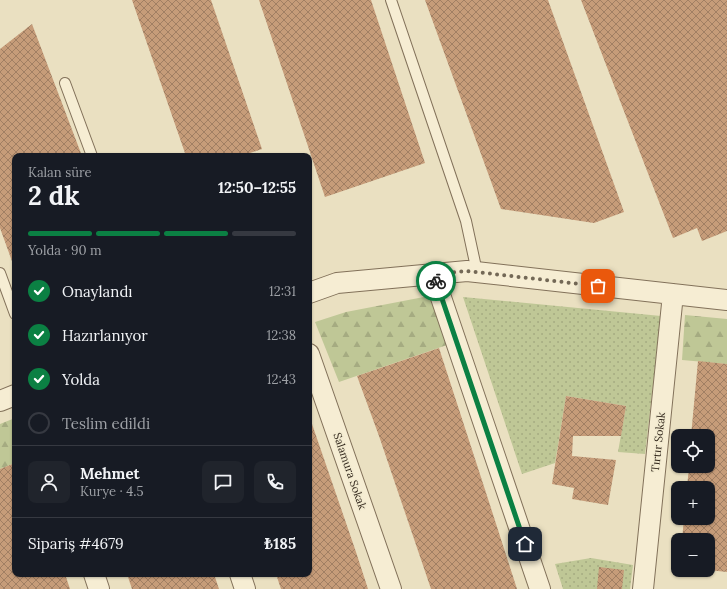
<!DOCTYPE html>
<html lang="tr">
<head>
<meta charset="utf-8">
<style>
	body { margin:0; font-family:Lora,serif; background:#20242c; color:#f1f3f6; height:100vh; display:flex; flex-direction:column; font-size:15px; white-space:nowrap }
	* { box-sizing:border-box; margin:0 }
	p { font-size:13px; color:#9ea1a6 }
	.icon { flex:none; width:22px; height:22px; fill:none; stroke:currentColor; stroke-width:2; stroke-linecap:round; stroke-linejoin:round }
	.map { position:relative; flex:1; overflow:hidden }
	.panel { position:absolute; left:12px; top:153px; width:300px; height:424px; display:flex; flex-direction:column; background:#171b24; border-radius:8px; box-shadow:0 1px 3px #0004 }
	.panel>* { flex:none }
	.tools { position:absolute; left:671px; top:429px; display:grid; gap:8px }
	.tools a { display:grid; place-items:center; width:44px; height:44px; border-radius:8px; background:#171b24; box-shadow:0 1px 3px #0004; font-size:20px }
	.pin { position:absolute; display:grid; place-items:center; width:34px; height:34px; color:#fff; margin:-17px; border-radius:8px; box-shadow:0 2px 6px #0006 }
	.courier { position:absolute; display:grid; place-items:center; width:40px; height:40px; margin:-20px; border:3px solid #0b8043; border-radius:50%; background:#fff; color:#222; box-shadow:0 1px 5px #0007 }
	.overview em { font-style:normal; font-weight:700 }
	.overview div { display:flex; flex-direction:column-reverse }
	.overview { display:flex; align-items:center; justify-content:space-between; height:68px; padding:0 16px }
	h1 { font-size:26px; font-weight:700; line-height:30px }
	.bar { display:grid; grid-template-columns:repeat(4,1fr); gap:6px 4px; align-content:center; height:48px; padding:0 16px }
	.bar i { height:5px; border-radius:3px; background:#363941 }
	.bar .selected { background:#0b8043 }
	.bar p { grid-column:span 4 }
	.line { display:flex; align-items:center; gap:10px; padding:0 16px; border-top:1px solid #363941 }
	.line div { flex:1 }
	.round { display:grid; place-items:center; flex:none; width:42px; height:42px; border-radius:8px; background:#20242c }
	ol { padding:0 16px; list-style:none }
	li { display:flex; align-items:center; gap:12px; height:44px }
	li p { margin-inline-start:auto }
	li .icon { padding:4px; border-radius:50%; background:#0b8043; color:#fff; stroke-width:4 }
	li:last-child { color:#9ea1a6 }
	li i { width:22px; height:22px; border:2px solid #363941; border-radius:50% }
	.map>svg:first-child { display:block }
	.forest { fill:url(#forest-firs) }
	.park { fill:url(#park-dots) }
	.building { fill:url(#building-cross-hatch) }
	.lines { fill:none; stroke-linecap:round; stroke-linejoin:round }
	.service-casing { stroke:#82715a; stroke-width:12 }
	.minor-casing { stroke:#82715a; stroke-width:22 }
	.service { stroke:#f6edd3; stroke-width:10 }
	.minor { stroke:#f6edd3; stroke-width:20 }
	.done { stroke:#736856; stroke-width:4; stroke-dasharray:0 7.2 }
	.route { stroke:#0b8043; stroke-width:5 }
	.labels { text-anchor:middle; stroke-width:3; stroke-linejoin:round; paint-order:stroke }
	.street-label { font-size:11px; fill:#33281d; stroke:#f2eacf }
</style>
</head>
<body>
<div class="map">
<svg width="727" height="589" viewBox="0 0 727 589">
	<defs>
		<pattern id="forest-firs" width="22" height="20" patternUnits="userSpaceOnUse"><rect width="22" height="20" fill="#bfc796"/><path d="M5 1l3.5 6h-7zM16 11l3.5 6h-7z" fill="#a5ab81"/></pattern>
		<pattern id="park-dots" width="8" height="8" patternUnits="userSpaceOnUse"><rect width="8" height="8" fill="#bfc796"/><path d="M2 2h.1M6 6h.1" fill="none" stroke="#a5ab81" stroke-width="1.8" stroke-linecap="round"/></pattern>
		<pattern id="building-cross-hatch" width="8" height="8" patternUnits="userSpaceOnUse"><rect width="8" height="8" fill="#c69c79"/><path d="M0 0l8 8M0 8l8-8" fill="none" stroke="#a17f63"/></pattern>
	</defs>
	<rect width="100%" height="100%" fill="#eae0c1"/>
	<path class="forest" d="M429,296L447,345L339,382L315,322L346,312Z
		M685,315L727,319V364L682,360Z
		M15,418V463L0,469V424Z"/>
	<path class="park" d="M463,297L661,316L645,454L618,452L626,406L566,396L555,463L522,474Z
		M591,558L633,565L630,589H563L555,564Z"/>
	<path class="building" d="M132,0H211L262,149L241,156H186Z
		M259,0H371L425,163L325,197Z
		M425,0H548L624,212L594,223L501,209Z
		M581,0H727V231L702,241L697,228L673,238Z
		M32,24L82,156H15V263L13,264L0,228V49Z
		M439,348L490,505L517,589H431L379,436L357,376Z
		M698,361L727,364V572L708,570V540H682L684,518H708V488H687L689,466H708V436H691Z
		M566,396L626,406L621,436H573L572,456L616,460L608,505L572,499L574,488L552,484Z
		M312,424L356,552L368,589H281L276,574H309V425Z
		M15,463V574H65L70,589H0V469Z
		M599,567L624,570L622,589H597Z
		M127,574H214L219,589H132Z"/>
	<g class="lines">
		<g class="service-casing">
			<path id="service" d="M391,0L466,221L477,272
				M65,83L92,156
				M0,273L15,314"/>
		</g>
		<g class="minor-casing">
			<path id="minor" d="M433,274L540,589
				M309,293L337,283L467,271L727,300
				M309,354L391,589
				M0,401L15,395
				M94,574L99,589
				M240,574L245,589
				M643,589L673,294"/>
		</g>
		<use href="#service" class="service"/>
		<use href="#minor" class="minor"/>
	</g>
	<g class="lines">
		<path class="done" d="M436,281L433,274L467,271L598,286"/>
		<path class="route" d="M436,281L525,544"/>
	</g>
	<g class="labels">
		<g class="street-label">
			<text transform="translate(658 442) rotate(-84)" y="4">Tırtır Sokak</text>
			<text transform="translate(350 471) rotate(71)" y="4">Salamura Sokak</text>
		</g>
	</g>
</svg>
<div class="tools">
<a><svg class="icon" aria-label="locate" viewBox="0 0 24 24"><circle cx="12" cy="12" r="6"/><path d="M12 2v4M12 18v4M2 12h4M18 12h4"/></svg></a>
<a>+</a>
<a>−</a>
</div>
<div class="pin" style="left:598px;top:286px;background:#ea580c"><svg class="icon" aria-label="bag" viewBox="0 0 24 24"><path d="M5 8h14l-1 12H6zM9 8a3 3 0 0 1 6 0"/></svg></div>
<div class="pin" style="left:525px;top:544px;background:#1f2937"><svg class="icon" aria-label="home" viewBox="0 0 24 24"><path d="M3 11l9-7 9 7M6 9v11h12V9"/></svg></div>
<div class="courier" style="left:436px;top:281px"><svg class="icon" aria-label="bike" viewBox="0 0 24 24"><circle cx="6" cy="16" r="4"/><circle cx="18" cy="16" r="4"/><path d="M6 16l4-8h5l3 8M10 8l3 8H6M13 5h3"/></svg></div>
<section class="panel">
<div class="overview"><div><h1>2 dk</h1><p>Kalan süre</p></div><em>12:50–12:55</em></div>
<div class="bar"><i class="selected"></i><i class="selected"></i><i class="selected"></i><i></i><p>Yolda · 90 m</p></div>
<ol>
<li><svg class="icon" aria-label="check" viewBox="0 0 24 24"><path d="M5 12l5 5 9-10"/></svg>Onaylandı<p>12:31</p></li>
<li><svg class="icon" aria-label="check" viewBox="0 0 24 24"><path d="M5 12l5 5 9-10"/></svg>Hazırlanıyor<p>12:38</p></li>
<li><svg class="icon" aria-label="check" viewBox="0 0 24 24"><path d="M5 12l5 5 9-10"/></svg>Yolda<p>12:43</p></li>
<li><i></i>Teslim edildi</li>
</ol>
<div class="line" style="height:72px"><a class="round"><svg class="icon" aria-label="person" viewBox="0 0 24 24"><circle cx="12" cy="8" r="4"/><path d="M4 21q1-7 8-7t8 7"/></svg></a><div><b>Mehmet</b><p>Kurye · 4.5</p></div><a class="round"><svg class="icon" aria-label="chat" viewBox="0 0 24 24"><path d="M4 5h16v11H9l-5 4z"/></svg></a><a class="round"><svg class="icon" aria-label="phone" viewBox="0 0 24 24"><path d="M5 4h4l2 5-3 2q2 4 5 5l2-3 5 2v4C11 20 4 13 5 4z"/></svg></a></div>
<div class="line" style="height:52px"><div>Sipariş #4679</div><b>₺185</b></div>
</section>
</div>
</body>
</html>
